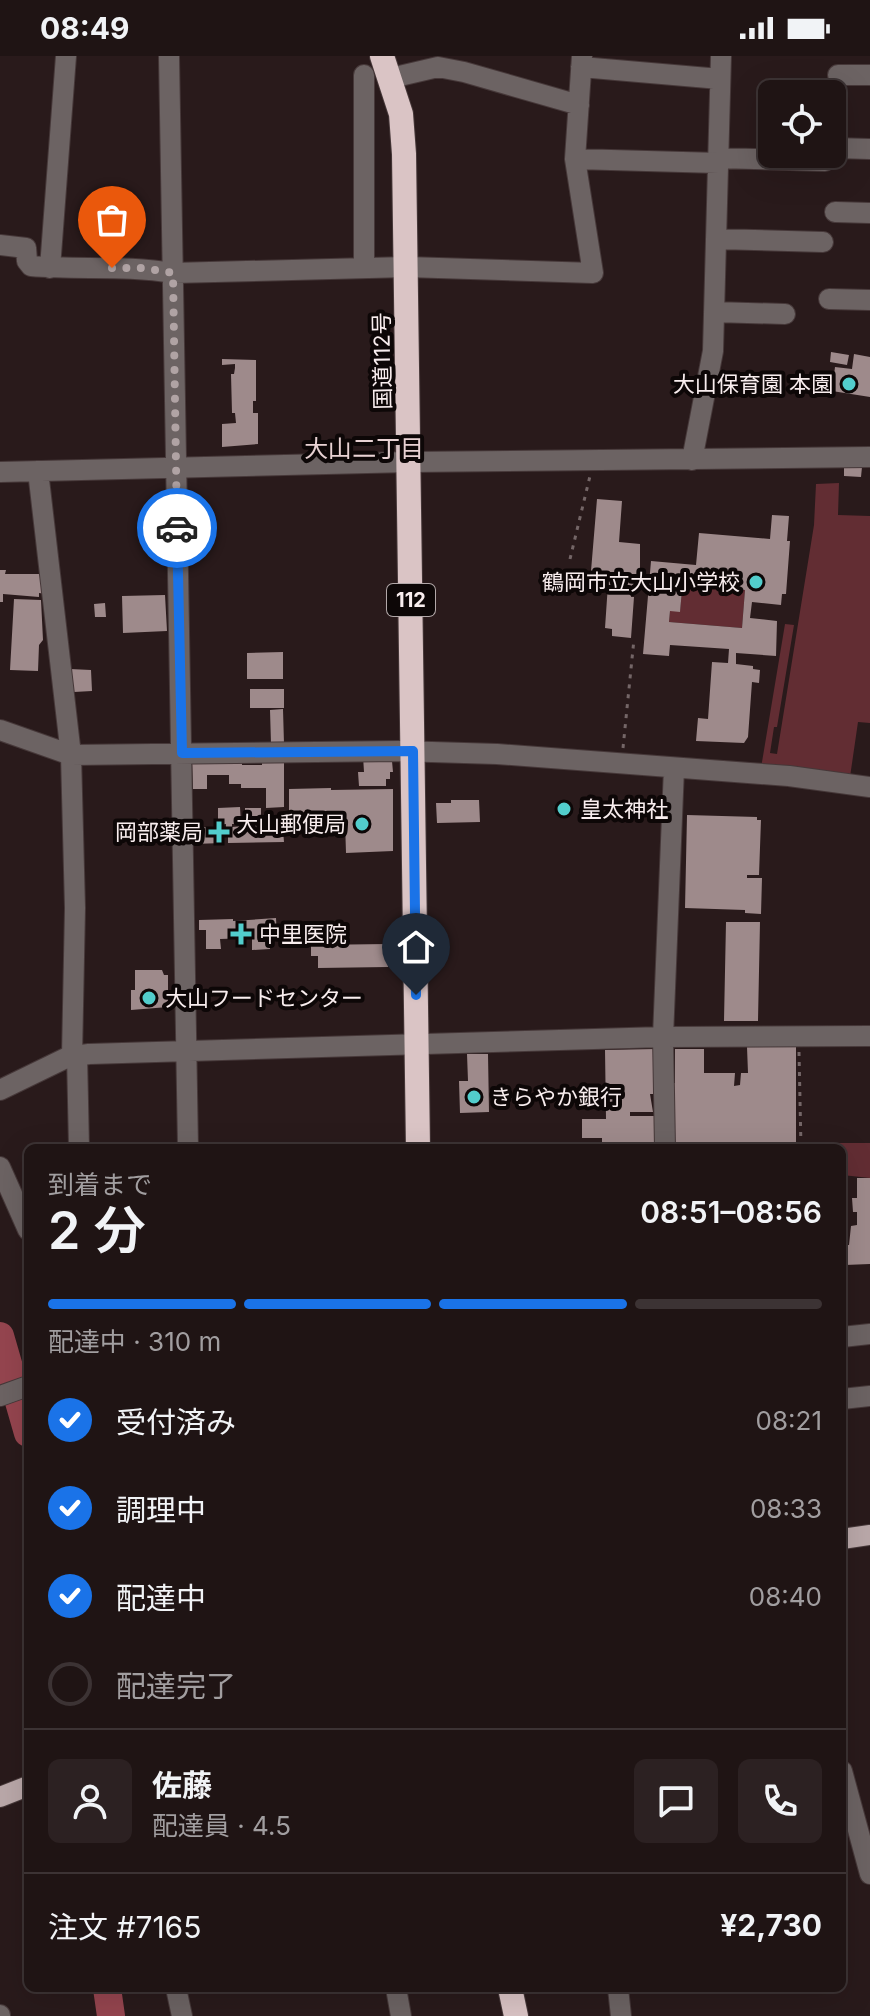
<!DOCTYPE html>
<html lang="ja">
<head>
<meta charset="utf-8">
<style>
	body { margin:0; font-family:Inter,"Noto Sans JP",sans-serif; background:#2c2122; color:#f1f3f6; height:100vh; display:flex; flex-direction:column; font-size:30px; white-space:nowrap }
	* { box-sizing:border-box; margin:0 }
	p { font-size:26px; color:#a19ea0 }
	.icon { flex:none; width:44px; height:44px; fill:none; stroke:currentColor; stroke-width:2; stroke-linecap:round; stroke-linejoin:round }
	.map { position:relative; flex:1; overflow:hidden }
	.side { position:absolute; left:24px; top:1088px; width:822px; height:848px; display:flex; flex-direction:column; background:#1f1414; border-radius:12px; box-shadow:0 8px 32px #0002,0 0 0 2px #3c3334 }
	.side>* { flex:none }
	.controls { position:absolute; left:758px; top:24px; display:grid; gap:16px }
	.controls a { display:grid; place-items:center; width:88px; height:88px; border-radius:12px; background:#1f1414; box-shadow:0 8px 32px #0002,0 0 0 2px #3c3334; font-size:40px }
	.pin { position:absolute; display:grid; place-items:center; width:68px; height:68px; color:#fff; margin:-82px -34px; border-radius:50% 50% 50% 0; rotate:-45deg; box-shadow:0 0 8px #0007 }
	.pin .icon { rotate:45deg }
	.courier { position:absolute; display:grid; place-items:center; width:80px; height:80px; margin:-40px; border:6px solid #1a73e8; border-radius:50%; background:#fff; color:#222; box-shadow:0 2px 10px #0007 }
	.summary em { font-style:normal; font-weight:600 }
	.summary div { display:flex; flex-direction:column-reverse }
	.summary { display:flex; align-items:center; justify-content:space-between; height:136px; padding:0 24px }
	h1 { font-size:52px; font-weight:600; line-height:60px }
	.bar { display:grid; grid-template-columns:repeat(4,1fr); gap:12px 8px; align-content:center; height:96px; padding:0 24px }
	.bar i { height:10px; border-radius:6px; background:#3c3334 }
	.bar .active { background:#1a73e8 }
	.bar p { grid-column:span 4 }
	.line { display:flex; align-items:center; gap:20px; padding:0 24px; border-top:2px solid #3c3334 }
	.line div { flex:1 }
	.round { display:grid; place-items:center; flex:none; width:84px; height:84px; border-radius:12px; background:#2c2122 }
	ol { padding:0 24px; list-style:none }
	li { display:flex; align-items:center; gap:24px; height:88px }
	li p { margin-inline-start:auto }
	li .icon { padding:8px; border-radius:50%; background:#1a73e8; color:#fff; stroke-width:4 }
	li:last-child { color:#a19ea0 }
	li i { width:44px; height:44px; border:4px solid #3c3334; border-radius:50% }
	.status { display:flex; justify-content:space-between; align-items:center; height:56px; padding:0 40px; background:#1f1414; direction:ltr }
	.status svg { height:22px; fill:currentColor }
	.map>svg:first-child { display:block }
	.green { fill:#622d33 }
	.lines { fill:none; stroke-linecap:round; stroke-linejoin:round }
	.river { stroke:#95454f; stroke-width:28 }
	.building { fill:#9e8a8b; fill-rule:evenodd }
	.minor-casing { stroke:#463839; stroke-width:22 }
	.major-casing { stroke:#463839; stroke-width:22 }
	.highway-casing { stroke:#463839; stroke-width:26 }
	.path { stroke:#746667; stroke-width:3; stroke-dasharray:4 6; stroke-linecap:butt }
	.minor { stroke:#6c6363; stroke-width:20 }
	.major { stroke:#baa8a9; stroke-width:20 }
	.highway { stroke:#dac4c5; stroke-width:24 }
	.done { stroke:#b0a3a4; stroke-width:8; stroke-dasharray:0 14.4 }
	.route { stroke:#1a73e8; stroke-width:10 }
	.poi-dot { fill:#52cdcc; stroke:#0d0707; stroke-width:3 }
	.labels { text-anchor:middle; stroke-width:8; stroke-linejoin:round; paint-order:stroke }
	.shield { fill:#0d0707; stroke:#b2a8a9; stroke-width:2 }
	.shield-label { font-size:20px; font-weight:bold; fill:#f8edee }
	.street-label { font-size:22px; fill:#f8edee; stroke:#0d0707 }
	.poi-label { font-size:22px; fill:#f8edee; stroke:#0d0707; text-anchor:end }
	.neighbourhood-label { font-size:24px; fill:#e8d2d3; stroke:#0d0707 }
</style>
</head>
<body>
<div class="status"><b>08:49</b><svg viewBox="0 0 49 12"><path d="M0 12V9h3v3zM5 12V6h3v6zM10 12V3h3v9zM15 12V0h3v12zM26 1h20v11H26zM47 4h2v5h-2z"/></svg></div>
<div class="map">
<svg width="870" height="1960" viewBox="0 0 870 1960">
	<rect width="100%" height="100%" fill="#291a1b"/>
	<path class="green" d="M839,427L838,459L870,460V667L858,666L850,721L761,712L785,568L794,569L777,671H774L770,697L777,698L814,469L816,428Z
		M673,518L695,520V530L745,534L742,572L669,566L670,555H680L682,534L672,533Z
		M822,1087H870V1122L842,1119V1092H822Z"/>
	<g class="lines">
		<path class="river" d="M0,1280L28,1377
			M107,1932L111,1960"/>
	</g>
	<path class="building" d="M831,296L849,299L847,309L830,306Z
		M854,298L870,301V341L832,335L835,311L852,313Z
		M222,303L256,304V345H253V357H258V388L222,391V368L236,367L235,357H232L231,318H234L235,312V308L222,309Z
		M844,410L862,411L861,421L844,420Z
		M597,443L622,445L619,486L640,488V529H632L631,541H634L631,582L612,580V573L605,572L608,528L590,527Z
		M772,459L789,460L787,485H790L786,538H782L781,549L752,546L750,562L777,565L776,600L736,597V608L753,610V613L760,614L759,627L752,626L748,681L744,687L696,685L698,662L708,663L712,606L728,607L729,593L670,589L669,600L643,598L651,505L696,509L699,477L770,483ZM673,518L695,520L694,530L745,534L742,572L669,566L670,555L680,556L682,534L672,533Z
		M0,514H6L5,518H42L46,538L39,537V541L3,538V546H0Z
		M165,539L167,575L123,577L122,540Z
		M14,543L41,544L43,584L39,589L38,615L10,614Z
		M105,547L106,561H95L94,548Z
		M283,596V623H247V597Z
		M70,613L91,614L92,635L74,636Z
		M250,633H284V652H250Z
		M283,653L284,688H271L270,654Z
		M284,699V751L266,752V732H241V728H229V719H207V733H193L192,702L242,701V709H262V700Z
		M363,700L392,705L393,716H390V723H386V730H359L358,716H364Z
		M331,732V734L393,733V795L346,797L345,766H332V757L289,758V733Z
		M451,744H479L480,766L437,767L436,747H451Z
		M240,751L241,768H232V771L245,770V752H261V767H266V771H270V775L283,774L284,786L228,787V781H222L223,787L193,788L192,771H226V768L218,769V752Z
		M687,759L757,761V764H761L759,819H747V822H762L761,858L745,857V854L685,852Z
		M276,862L277,882H258V886H270V893L252,894V882L220,883L221,893H206V874H199V864L233,863V865Z
		M726,866H760L758,965H724Z
		M388,888V911L318,912V900H311V889Z
		M135,914H162L164,919H168V951L131,954V934H135Z
		M796,990V1087L714,1088V1092H679V1087H672L670,1027H675V993H704V1017H735L734,1030L740,1029L741,1017H748L747,991Z
		M655,993L656,1038H650L653,1056H630V1060H656V1086L618,1087L617,1092H585V1088H602V1082H582V1063H606L605,994Z
		M467,998H488L489,1056L460,1057L459,1025H468Z
		M857,1122H870V1208L845,1209V1189H849L851,1170L857,1169V1156H853L852,1142H857Z"/>
	<g class="lines">
		<g class="minor-casing">
			<path id="minor" d="M169,0L188,1092
				M581,11L720,23
				M364,19V212
				M838,19H870
				M391,22L438,11L464,16L579,49
				M835,92L870,93
				M718,102L825,105
				M575,103L718,107
				M835,156L870,157
				M716,183L823,186
				M0,189L26,192L27,205L31,210C79,214 126,209 173,217L407,211L593,217L575,103L582,0
				M50,212L66,0
				M829,243L870,244
				M714,256L785,258
				M692,404L713,295L721,0
				M38,415L71,699L75,852L72,1000
				M0,416L409,406L870,401
				M0,674L71,699L399,695L497,698L789,720L870,731
				M77,999L79,1092
				M0,1034L68,1001L89,998L663,981L870,980
				M665,1092L663,981L674,712
				M0,1111L28,1174
				M842,1281L870,1278
				M0,1340L28,1330
				M842,1343L870,1340
				M842,1715L870,1818
				M176,1932L182,1960
				M396,1932L401,1960
				M618,1932L621,1960
				M0,1959V1960"/>
		</g>
		<g class="major-casing">
			<path id="major" d="M842,1483L870,1479
				M0,1741L28,1730"/>
		</g>
		<g class="highway-casing">
			<path id="highway" d="M382,0L401,58L404,98L418,1092
				M510,1932L516,1960"/>
		</g>
		<path class="path" d="M570,503L590,420
			M623,692L634,583
			M799,996L801,1092
			M842,1171L844,1196"/>
		<use href="#minor" class="minor"/>
		<use href="#major" class="major"/>
		<use href="#highway" class="highway"/>
	</g>
	<g class="lines">
		<path class="done" d="M112,212H143L173,217L177,472"/>
		<path class="route" d="M177,472L182,697L413,695L416,939"/>
	</g>
	<g class="poi-dot">
		<circle cx="849" cy="328" r="8"/>
		<circle cx="756" cy="526" r="8"/>
		<circle cx="564" cy="753" r="8"/>
		<circle cx="362" cy="768" r="8"/>
		<path d="M215 764h8v8h8v8h-8v8h-8v-8h-8v-8h8z"/>
		<path d="M237 866h8v8h8v8h-8v8h-8v-8h-8v-8h8z"/>
		<circle cx="149" cy="942" r="8"/>
		<circle cx="474" cy="1041" r="8"/>
	</g>
	<g class="labels">
		<rect class="shield" x="387" y="528" width="48" height="32" rx="6"/>
		<g class="shield-label">
			<text x="411" y="551">112</text>
		</g>
		<g class="street-label">
			<text transform="translate(382 305) rotate(-91)" y="8">国道112号</text>
		</g>
		<g class="poi-label">
			<text x="833" y="336">大山保育園 本園</text>
			<text x="740" y="534">鶴岡市立大山小学校</text>
			<text x="580" y="761" text-anchor="start">皇太神社</text>
			<text x="346" y="776">大山郵便局</text>
			<text x="203" y="784">岡部薬局</text>
			<text x="259" y="886" text-anchor="start">中里医院</text>
			<text x="165" y="950" text-anchor="start">大山フードセンター</text>
			<text x="490" y="1049" text-anchor="start">きらやか銀行</text>
		</g>
		<g class="neighbourhood-label">
			<text x="364" y="401">大山二丁目</text>
		</g>
	</g>
</svg>
<div class="controls">
<a><svg class="icon" aria-label="locate" viewBox="0 0 24 24"><circle cx="12" cy="12" r="6"/><path d="M12 2v4M12 18v4M2 12h4M18 12h4"/></svg></a>
</div>
<div class="pin" style="left:112px;top:212px;background:#ea580c"><svg class="icon" aria-label="bag" viewBox="0 0 24 24"><path d="M5 8h14l-1 12H6zM9 8a3 3 0 0 1 6 0"/></svg></div>
<div class="pin" style="left:416px;top:939px;background:#1f2937"><svg class="icon" aria-label="home" viewBox="0 0 24 24"><path d="M3 11l9-7 9 7M6 9v11h12V9"/></svg></div>
<div class="courier" style="left:177px;top:472px"><svg class="icon" aria-label="car" viewBox="0 0 24 24"><path d="M5 17H2v-5l4-1 3-4h7l3 4 3 1v5h-3M9 17h6M6 11h13"/><circle cx="7" cy="17" r="2"/><circle cx="17" cy="17" r="2"/></svg></div>
<section class="side">
<div class="summary"><div><h1>2 分</h1><p>到着まで</p></div><em>08:51–08:56</em></div>
<div class="bar"><i class="active"></i><i class="active"></i><i class="active"></i><i></i><p>配達中 · 310 m</p></div>
<ol>
<li><svg class="icon" aria-label="check" viewBox="0 0 24 24"><path d="M5 12l5 5 9-10"/></svg>受付済み<p>08:21</p></li>
<li><svg class="icon" aria-label="check" viewBox="0 0 24 24"><path d="M5 12l5 5 9-10"/></svg>調理中<p>08:33</p></li>
<li><svg class="icon" aria-label="check" viewBox="0 0 24 24"><path d="M5 12l5 5 9-10"/></svg>配達中<p>08:40</p></li>
<li><i></i>配達完了</li>
</ol>
<div class="line" style="height:144px"><a class="round"><svg class="icon" aria-label="person" viewBox="0 0 24 24"><circle cx="12" cy="8" r="4"/><path d="M4 21q1-7 8-7t8 7"/></svg></a><div><b>佐藤</b><p>配達員 · 4.5</p></div><a class="round"><svg class="icon" aria-label="chat" viewBox="0 0 24 24"><path d="M4 5h16v11H9l-5 4z"/></svg></a><a class="round"><svg class="icon" aria-label="phone" viewBox="0 0 24 24"><path d="M5 4h4l2 5-3 2q2 4 5 5l2-3 5 2v4C11 20 4 13 5 4z"/></svg></a></div>
<div class="line" style="height:104px"><div>注文 #7165</div><b>¥2,730</b></div>
</section>
</div>
</body>
</html>
